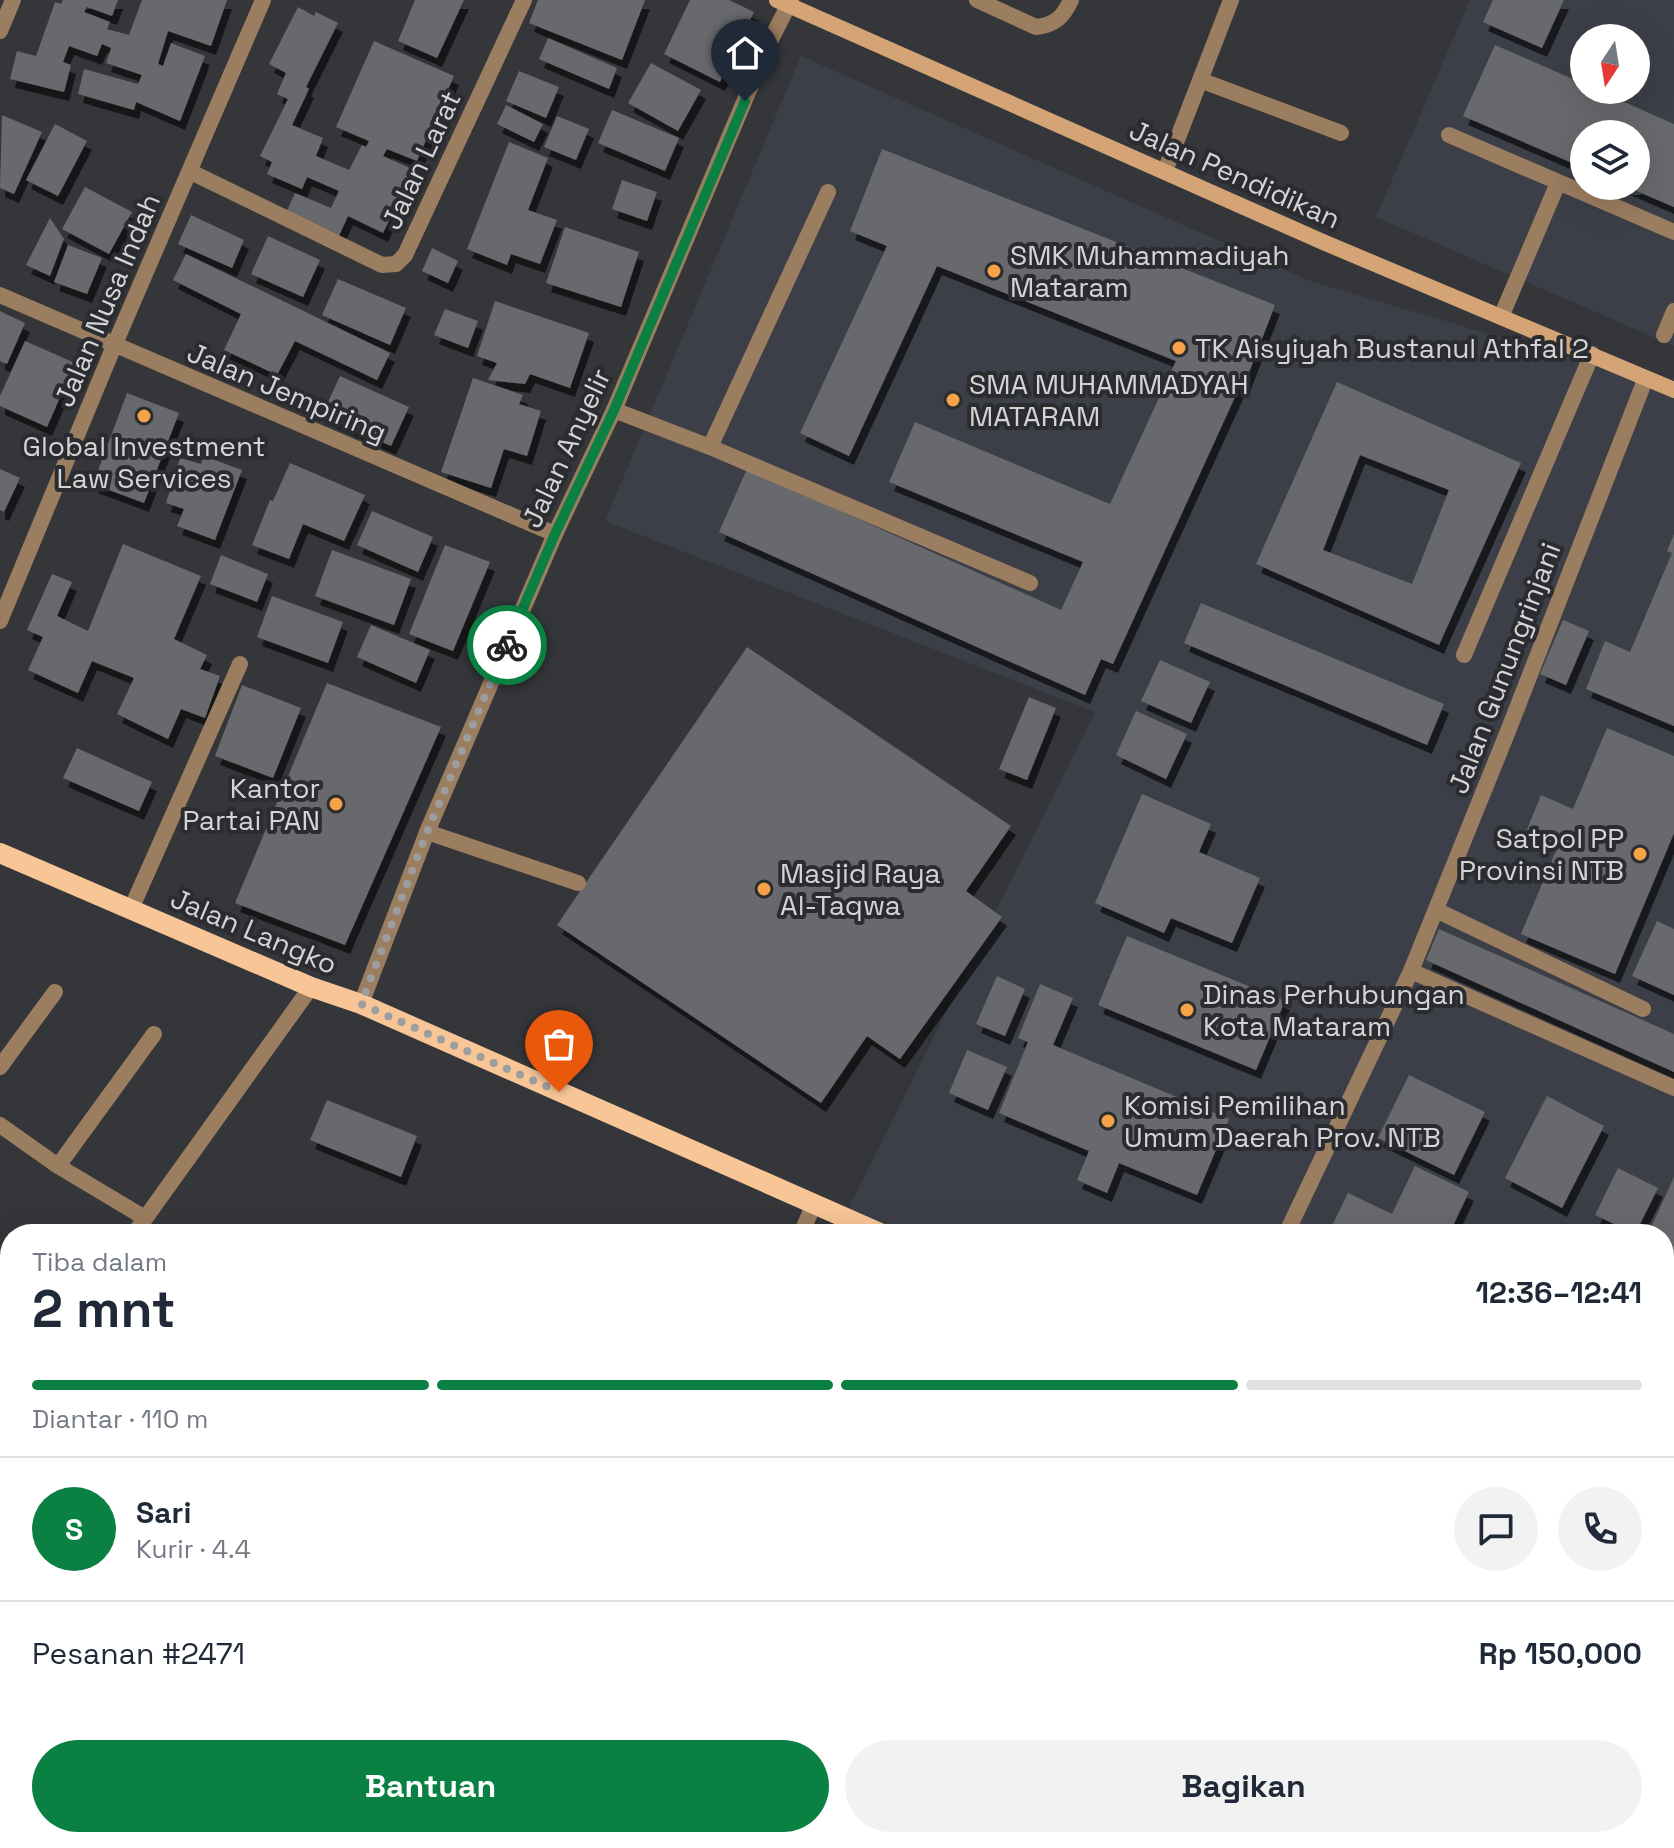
<!DOCTYPE html>
<html lang="id">
<head>
<meta charset="utf-8">
<style>
	body { margin:0; font-family:"Space Grotesk",sans-serif; background:#f2f2f3; color:#1f2937; height:100vh; display:flex; flex-direction:column; font-size:30px; white-space:nowrap }
	* { box-sizing:border-box; margin:0 }
	p { font-size:26px; color:#747a83 }
	.icon { flex:none; width:44px; height:44px; fill:none; stroke:currentColor; stroke-width:2; stroke-linecap:round; stroke-linejoin:round }
	.map { position:relative; flex:1; overflow:hidden }
	.side { position:absolute; left:0px; top:1224px; width:1674px; height:624px; display:flex; flex-direction:column; background:#fff; border-radius:32px 32px 0 0; box-shadow:0 8px 32px #0002 }
	.side>* { flex:none }
	.needle { width:52px; rotate:192deg }
	.controls { position:absolute; left:1570px; top:24px; display:grid; gap:16px }
	.controls a { display:grid; place-items:center; width:80px; height:80px; border-radius:50%; background:#fff; box-shadow:0 8px 32px #0002; font-size:40px }
	.pin { position:absolute; display:grid; place-items:center; width:68px; height:68px; color:#fff; margin:-82px -34px; border-radius:50% 50% 50% 0; rotate:-45deg; box-shadow:0 0 8px #0007 }
	.pin .icon { rotate:45deg }
	.courier { position:absolute; display:grid; place-items:center; width:80px; height:80px; margin:-40px; border:6px solid #0b8043; border-radius:50%; background:#fff; color:#222; box-shadow:0 2px 10px #0007 }
	.headline em { font-style:normal; font-weight:600 }
	.headline div { display:flex; flex-direction:column-reverse }
	.headline { display:flex; align-items:center; justify-content:space-between; height:136px; padding:0 32px }
	h1 { font-size:52px; font-weight:600; line-height:60px }
	.bar { display:grid; grid-template-columns:repeat(4,1fr); gap:12px 8px; align-content:center; height:96px; padding:0 32px }
	.bar i { height:10px; border-radius:6px; background:#e0e1e3 }
	.bar .selected { background:#0b8043 }
	.bar p { grid-column:span 4 }
	.line { display:flex; align-items:center; gap:20px; padding:0 32px; border-top:2px solid #e0e1e3 }
	.line div { flex:1 }
	.round { display:grid; place-items:center; flex:none; width:84px; height:84px; border-radius:42px; background:#f2f2f3 }
	.action { display:flex; gap:16px; margin-top:auto; padding:16px 32px }
	.action a { flex:1; height:92px; border-radius:48px; background:#0b8043; color:#fff; font-size:32px; font-weight:600; line-height:92px; text-align:center }
	.action a+a { background:#f2f2f3; color:#1f2937 }
	.map>svg:first-child { display:block }
	.built { fill:#3d3f48; fill-rule:evenodd }
	.building { fill:#68696c; fill-rule:evenodd; filter:url(#shadow) }
	.lines { fill:none; stroke-linecap:round; stroke-linejoin:round }
	.lane { stroke:#9b7d60; stroke-width:16 }
	.street { stroke:#9b7d60; stroke-width:16 }
	.secondary { stroke:#d4a476; stroke-width:16 }
	.primary { stroke:#f7c596; stroke-width:20 }
	.done { stroke:#9c9d9f; stroke-width:8; stroke-dasharray:0 14.4 }
	.route { stroke:#0b8043; stroke-width:10 }
	.poi-dot { fill:#f6a247; stroke:#2b2c2f; stroke-width:3 }
	.labels { text-anchor:middle; stroke-width:8; stroke-linejoin:round; paint-order:stroke }
	.street-label { font-size:28px; fill:#d4d4d6; stroke:#2b2c2f }
	.poi-label { font-size:28px; fill:#d4d4d6; stroke:#2b2c2f; text-anchor:start }
</style>
</head>
<body>
<div class="map">
<svg width="1674" height="1848" viewBox="0 0 1674 1848">
	<defs>
		<filter id="shadow"><feDropShadow dx="5" dy="9" stdDeviation="0" flood-color="#0009"/></filter>
	</defs>
	<rect width="100%" height="100%" fill="#353639"/>
	<path class="built" d="M1470,0H1674V346L1376,217ZM1584,38H1636V90H1584ZM1584,134H1636V186H1584Z
		M801,56L1310,281L1627,375L1674,396V1634L1664,1630V1234H836L1095,712L605,521Z"/>
	<path class="building" d="M63,0H118L112,16L87,7L84,12L110,22L107,29L129,35L142,0H227L211,46L168,31L158,64L163,66L171,43L205,56L180,121L136,102L134,110L78,94L84,69L138,84L142,75L106,63L111,48L102,44L97,56L69,46L63,62L71,65L64,92L10,79L17,51L36,56L55,2L61,4Z
		M415,0H464L437,58L398,41Z
		M538,0H645L622,60L529,23Z
		M690,0H729L754,12L720,82L664,54Z
		M1493,0H1564L1542,48L1483,22Z
		M298,7L314,16L316,12L338,23L306,87L309,89L292,125L323,138L316,156L349,170L362,145L366,147L369,141L336,127L374,41L454,76L417,161L387,149L383,156L414,170L383,233L348,216L338,238L285,215L295,193L331,208L339,191L307,177L302,189L267,174L272,162L260,156L288,99L277,94L286,73L269,64Z
		M548,38L617,68L609,89L539,59Z
		M1495,45L1584,84V90H1597L1674,124V207L1625,186H1636V134H1584V168L1463,116Z
		M651,63L701,90L678,131L628,103Z
		M519,71L559,87L546,118L506,101Z
		M506,105L543,124L534,142L497,124Z
		M612,110L679,138L665,171L598,143Z
		M2,115L42,132L14,194L0,188Z
		M557,116L589,129L576,160L544,147Z
		M55,124L87,141L58,196L26,180Z
		M509,142L548,158L528,210L557,220L540,264L511,254L507,265L467,249Z
		M882,149L1275,305L1243,388L1240,386L1113,664L1101,659L1085,695L719,532L747,469L1061,610L1083,562L889,482L915,422L1110,504L1176,361L937,266L849,456L800,433L887,246L850,231Z
		M622,180L657,192L647,221L612,209Z
		M85,187L132,212L109,254L62,229Z
		M191,215L244,240L232,268L178,244Z
		M50,218L64,239L50,276L26,265Z
		M565,227L639,252L621,307L546,283Z
		M268,236L320,260L303,297L251,274Z
		M68,245L102,258L87,294L54,282Z
		M432,248L458,261L448,283L422,271Z
		M186,254L390,353L377,380L295,341L277,375L224,350L241,314L173,280Z
		M338,279L406,308L390,345L322,315Z
		M495,301L589,333L570,388L530,374L525,384L488,380L497,363L477,356Z
		M445,309L478,321L468,348L434,335Z
		M0,311L25,323L7,364L0,361Z
		M25,341L75,363L47,427L0,406V396Z
		M340,376L409,407L391,446L322,415Z
		M473,378L523,395L519,404L541,411L527,456L504,449L491,488L441,472Z
		M1337,382L1521,463L1439,645L1256,564ZM1360,455L1449,490L1412,584L1323,550Z
		M127,393L179,413L144,503L93,484Z
		M204,456L242,470L215,540L177,526L184,509L166,503L180,458L201,464Z
		M290,463L365,495L344,541L303,524L289,559L252,545L270,500L273,501Z
		M0,469L20,478L4,512L0,510Z
		M372,511L433,537L418,572L357,545Z
		M1674,534V726L1586,689L1605,641L1630,652L1672,553L1667,551Z
		M123,544L201,576L174,639L207,655L200,669L220,676L205,718L181,709L168,739L117,714L134,678L92,661L78,693L28,670L43,637L27,630L52,574L72,582L57,616L88,631Z
		M445,545L490,562L453,651L409,634Z
		M332,550L411,579L394,625L315,596Z
		M221,555L268,574L257,602L210,584Z
		M272,596L343,622L328,663L257,637Z
		M1201,603L1444,704L1427,745L1184,643Z
		M1563,620L1589,631L1566,685L1540,674Z
		M371,625L430,650L416,683L357,657Z
		M747,647L1011,826L966,891L1002,917L900,1059L867,1036L821,1103L557,925Z
		M1160,660L1210,682L1191,723L1141,701Z
		M327,683L441,727L345,945L235,903Z
		M242,685L301,708L273,778L215,756Z
		M1029,697L1056,708L1027,780L999,769Z
		M1136,711L1187,734L1166,779L1116,755Z
		M1607,728L1674,756V833L1615,974L1521,934L1558,846L1526,832L1541,795L1573,809Z
		M77,748L152,782L139,811L63,778Z
		M1142,794L1211,824L1199,852L1260,878L1232,943L1171,918L1164,933L1095,903Z
		M1657,921L1674,929V995L1632,976Z
		M1439,929L1674,1034V1072L1426,960Z
		M1127,936L1285,1001L1256,1070L1098,1005Z
		M997,976L1025,989L1005,1036L976,1024Z
		M1040,984L1073,998L1053,1045L1229,1119L1197,1195L1119,1163L1107,1193L1077,1180L1089,1151L999,1113L1028,1042L1018,1038Z
		M967,1050L1007,1067L988,1110L949,1093Z
		M1409,1075L1485,1112L1454,1175L1378,1138Z
		M1547,1096L1604,1126L1562,1208L1505,1178Z
		M327,1100L417,1136L401,1177L310,1140Z
		M1415,1166L1469,1192L1449,1234H1328L1348,1193L1392,1214Z
		M1618,1168L1658,1188L1635,1234L1595,1215Z
		M1674,1177V1256L1664,1251V1234H1648Z
		M1664,1353L1674,1358V1442L1664,1461Z
		M1664,1691L1674,1696V1735L1669,1744L1664,1741Z
		M1664,1754L1674,1759V1808L1664,1803Z
		M1664,1807L1674,1813V1848H1633L1628,1846L1633,1838H1664Z
		M245,1838H349L341,1848H276L269,1842L264,1848H259Z
		M521,1838H538L532,1848H516Z
		M626,1838H667L663,1848H631L623,1844Z
		M676,1838H713L709,1848H672Z
		M718,1838H740L758,1845L757,1848H714Z
		M768,1838H812L808,1848H771L765,1846Z
		M827,1838H876L871,1848H823Z
		M911,1838H977L972,1848H906Z
		M990,1838H1033L1029,1848H994L987,1845Z
		M1095,1838H1139L1134,1848H1090Z
		M1231,1838H1276L1271,1848H1226Z
		M1282,1838H1304L1299,1848H1277Z
		M1309,1838H1345L1340,1848H1303Z
		M1355,1838H1407L1401,1848H1366L1353,1841Z
		M1417,1838H1451L1455,1840L1451,1848H1412Z
		M1475,1838H1523L1519,1848H1470Z"/>
	<g class="lines">
		<path class="lane" d="M977,0L1036,27C1055,25 1063,17 1071,0
			M1200,80L1341,133
			M1449,135L1674,232
			M1165,171L1231,0
			M1501,317L1558,183
			M1664,335L1674,311
			M614,410L710,447L1030,583
			M710,447L828,192
			M1464,655L1592,354
			M427,832L578,883
			M131,909L240,664
			M1436,910L1643,1009
			M0,1067L55,992
			M0,1125L58,1166L145,1218
			M58,1166L154,1034
			M134,1234L311,987
			M0,1429L10,1414
			M1664,1491L1674,1495"/>
		<path class="street" d="M0,31L13,0
			M191,172L382,265L396,264L405,255L524,0
			M0,295L555,534
			M0,621L114,346L263,0
			M1411,971L1674,1088
			M361,1004L427,832L555,534L614,410L768,45L791,0
			M801,1234L814,1204
			M1286,1234L1411,971L1508,731L1645,380
			M584,1838L607,1848
			M392,1848L407,1838
			M463,1848L480,1838"/>
		<path class="secondary" d="M777,0L1323,242L1674,390"/>
		<path class="primary" d="M0,853L311,987L361,1004L882,1234
			M1664,1585L1674,1590"/>
	</g>
	<g class="lines">
		<path class="done" d="M507,645L427,832L361,1004L559,1092"/>
		<path class="route" d="M507,645L555,534L614,410L745,101"/>
	</g>
	<g class="poi-dot">
		<circle cx="994" cy="271" r="8"/>
		<circle cx="1179" cy="348" r="8"/>
		<circle cx="953" cy="400" r="8"/>
		<circle cx="144" cy="416" r="8"/>
		<circle cx="336" cy="804" r="8"/>
		<circle cx="1640" cy="854" r="8"/>
		<circle cx="764" cy="889" r="8"/>
		<circle cx="1187" cy="1010" r="8"/>
		<circle cx="1108" cy="1121" r="8"/>
	</g>
	<g class="labels">
		<g class="street-label">
			<text transform="translate(421 160) rotate(-65)" y="10">Jalan Larat</text>
			<text transform="translate(1235 174) rotate(24)" y="10">Jalan Pendidikan</text>
			<text transform="translate(107 300) rotate(-67)" y="10">Jalan Nusa Indah</text>
			<text transform="translate(287 392) rotate(23)" y="10">Jalan Jempiring</text>
			<text transform="translate(566 448) rotate(-65)" y="10">Jalan Anyelir</text>
			<text transform="translate(1504 668) rotate(-69)" y="10">Jalan Gunungrinjani</text>
			<text transform="translate(254 931) rotate(23)" y="10">Jalan Langko</text>
		</g>
		<g class="poi-label">
			<text x="1010" y="265">SMK Muhammadiyah<tspan x="1010" dy="32">Mataram</tspan></text>
			<text x="1195" y="358">TK Aisyiyah Bustanul Athfal 2</text>
			<text x="969" y="394">SMA MUHAMMADYAH<tspan x="969" dy="32">MATARAM</tspan></text>
			<text x="144" y="456" text-anchor="middle">Global Investment<tspan x="144" dy="32">Law Services</tspan></text>
			<text x="320" y="798" text-anchor="end">Kantor<tspan x="320" dy="32">Partai PAN</tspan></text>
			<text x="1624" y="848" text-anchor="end">Satpol PP<tspan x="1624" dy="32">Provinsi NTB</tspan></text>
			<text x="780" y="883">Masjid Raya<tspan x="780" dy="32">Al-Taqwa</tspan></text>
			<text x="1203" y="1004">Dinas Perhubungan<tspan x="1203" dy="32">Kota Mataram</tspan></text>
			<text x="1124" y="1115">Komisi Pemilihan<tspan x="1124" dy="32">Umum Daerah Prov. NTB</tspan></text>
		</g>
	</g>
</svg>
<div class="controls">
<a><svg class="needle" viewBox="-14 -14 28 28"><path d="M0-13l5 13h-10z" fill="#e53935"/><path d="M0 13l5-13h-10z" fill="#747a83"/></svg></a>
<a><svg class="icon" aria-label="layers" viewBox="0 0 24 24"><path d="M12 4l9 5-9 5-9-5zM3 14l9 5 9-5"/></svg></a>
</div>
<div class="pin" style="left:559px;top:1092px;background:#ea580c"><svg class="icon" aria-label="bag" viewBox="0 0 24 24"><path d="M5 8h14l-1 12H6zM9 8a3 3 0 0 1 6 0"/></svg></div>
<div class="pin" style="left:745px;top:101px;background:#1f2937"><svg class="icon" aria-label="home" viewBox="0 0 24 24"><path d="M3 11l9-7 9 7M6 9v11h12V9"/></svg></div>
<div class="courier" style="left:507px;top:645px"><svg class="icon" aria-label="bike" viewBox="0 0 24 24"><circle cx="6" cy="16" r="4"/><circle cx="18" cy="16" r="4"/><path d="M6 16l4-8h5l3 8M10 8l3 8H6M13 5h3"/></svg></div>
<section class="side">
<div class="headline"><div><h1>2 mnt</h1><p>Tiba dalam</p></div><em>12:36–12:41</em></div>
<div class="bar"><i class="selected"></i><i class="selected"></i><i class="selected"></i><i></i><p>Diantar · 110 m</p></div>
<div class="line" style="height:144px"><b class="round" style="background:#0b8043;color:#fff">S</b><div><b>Sari</b><p>Kurir · 4.4</p></div><a class="round"><svg class="icon" aria-label="chat" viewBox="0 0 24 24"><path d="M4 5h16v11H9l-5 4z"/></svg></a><a class="round"><svg class="icon" aria-label="phone" viewBox="0 0 24 24"><path d="M5 4h4l2 5-3 2q2 4 5 5l2-3 5 2v4C11 20 4 13 5 4z"/></svg></a></div>
<div class="line" style="height:104px"><div>Pesanan #2471</div><b>Rp 150,000</b></div>
<div class="action"><a>Bantuan</a><a>Bagikan</a></div>
</section>
</div>
</body>
</html>
